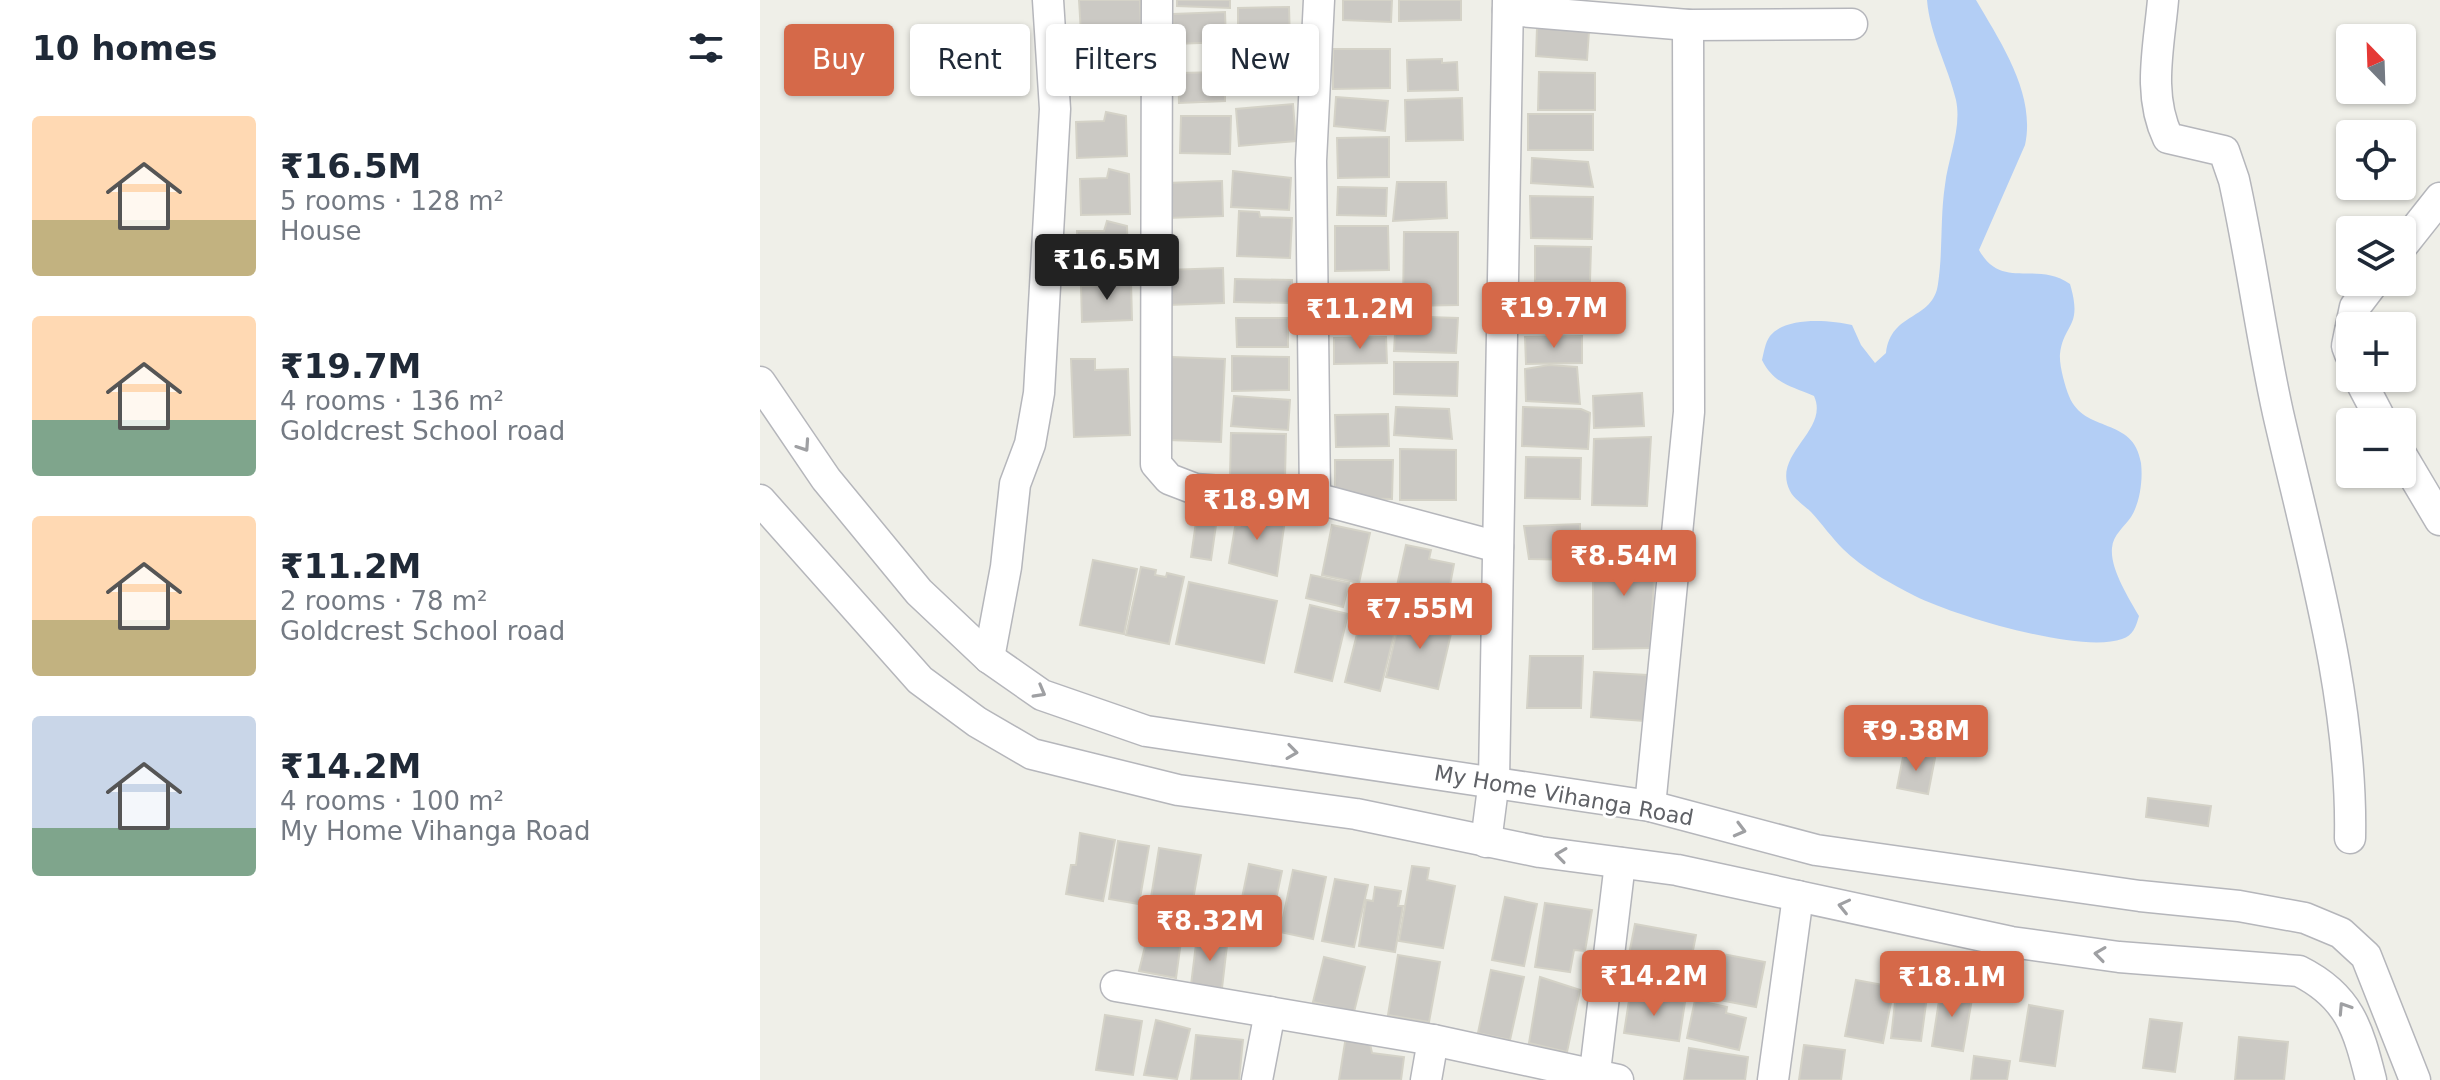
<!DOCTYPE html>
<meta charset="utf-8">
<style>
:root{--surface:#fff;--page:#f2f2f3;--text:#1f2937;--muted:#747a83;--accent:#d56949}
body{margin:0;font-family:"DejaVu Sans",sans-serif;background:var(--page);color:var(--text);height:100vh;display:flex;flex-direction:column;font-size:30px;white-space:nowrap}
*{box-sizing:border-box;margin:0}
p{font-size:26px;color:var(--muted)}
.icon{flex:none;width:44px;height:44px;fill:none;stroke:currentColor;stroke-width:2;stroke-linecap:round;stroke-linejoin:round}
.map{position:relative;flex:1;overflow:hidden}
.panel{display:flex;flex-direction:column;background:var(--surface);width:760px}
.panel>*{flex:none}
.banner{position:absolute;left:24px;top:24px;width:760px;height:72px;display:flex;gap:16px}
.needle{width:52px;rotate:337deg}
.fabs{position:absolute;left:1576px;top:24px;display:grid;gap:16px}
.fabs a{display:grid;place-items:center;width:80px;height:80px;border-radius:8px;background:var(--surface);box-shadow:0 2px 6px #0004;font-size:40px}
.price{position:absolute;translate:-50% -68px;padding:0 18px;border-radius:8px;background:var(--accent);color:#fff;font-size:26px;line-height:52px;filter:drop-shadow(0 2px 4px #0008)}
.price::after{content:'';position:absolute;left:50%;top:48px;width:24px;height:18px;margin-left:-12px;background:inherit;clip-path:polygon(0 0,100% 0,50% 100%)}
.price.current{background:#222;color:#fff}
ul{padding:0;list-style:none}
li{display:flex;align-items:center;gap:24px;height:200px;padding:0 32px}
li span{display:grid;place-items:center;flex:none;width:224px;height:160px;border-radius:8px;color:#555}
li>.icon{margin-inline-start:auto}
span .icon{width:96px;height:96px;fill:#fffc;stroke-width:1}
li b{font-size:34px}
h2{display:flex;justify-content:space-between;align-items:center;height:96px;padding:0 32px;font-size:34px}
.tag{padding:0 28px;border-radius:8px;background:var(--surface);box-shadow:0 2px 6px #0004;font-size:28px;line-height:72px}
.tag.current{background:var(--accent);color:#fff}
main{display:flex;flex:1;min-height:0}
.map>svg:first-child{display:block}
</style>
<main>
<section class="panel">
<h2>10 homes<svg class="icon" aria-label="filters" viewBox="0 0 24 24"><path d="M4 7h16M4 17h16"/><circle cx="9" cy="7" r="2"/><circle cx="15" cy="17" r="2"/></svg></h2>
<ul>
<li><span style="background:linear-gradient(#ffd9b3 65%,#c2b280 0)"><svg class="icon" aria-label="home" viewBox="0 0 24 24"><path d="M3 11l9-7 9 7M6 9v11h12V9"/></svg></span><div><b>₹16.5M</b><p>5 rooms · 128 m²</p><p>House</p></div></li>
<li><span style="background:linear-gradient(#ffd9b3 65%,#7fa58c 0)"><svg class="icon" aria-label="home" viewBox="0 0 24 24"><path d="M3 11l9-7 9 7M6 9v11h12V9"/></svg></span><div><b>₹19.7M</b><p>4 rooms · 136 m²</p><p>Goldcrest School road</p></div></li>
<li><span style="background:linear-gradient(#ffd9b3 65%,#c2b280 0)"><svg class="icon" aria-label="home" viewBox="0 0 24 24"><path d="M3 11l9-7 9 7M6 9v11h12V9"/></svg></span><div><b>₹11.2M</b><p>2 rooms · 78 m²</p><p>Goldcrest School road</p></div></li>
<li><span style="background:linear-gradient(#c9d6e8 70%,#7fa58c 0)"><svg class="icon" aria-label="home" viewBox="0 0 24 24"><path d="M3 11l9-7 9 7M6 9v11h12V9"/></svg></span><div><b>₹14.2M</b><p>4 rooms · 100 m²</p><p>My Home Vihanga Road</p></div></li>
</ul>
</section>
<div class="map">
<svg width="1680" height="1080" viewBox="0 0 1680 1080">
<rect width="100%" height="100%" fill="#efefe8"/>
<path fill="#b3cef5" d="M1167,0H1216C1241,43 1276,94 1265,145L1219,250C1242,291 1276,260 1310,284C1323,328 1304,322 1300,354C1299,365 1305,386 1309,396C1324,434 1374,416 1381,463C1383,480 1380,503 1371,517C1364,527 1353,535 1352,548C1350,569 1369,598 1379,616C1376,626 1373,636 1362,639C1321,654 1195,616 1155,596C1133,585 1101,567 1083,549C1072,538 1062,524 1051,512C1045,506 1034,499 1030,491C1011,454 1070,431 1054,396C1031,386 1014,384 1002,360C1004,352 1005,343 1010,336C1026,316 1070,320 1092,325L1101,345L1115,363L1126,353C1131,311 1173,321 1178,284C1183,251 1180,218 1185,185C1188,158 1202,128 1196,100C1188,66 1170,36 1167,0Z"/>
<g fill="#cbc9c4" stroke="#d4d2c7" stroke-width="2">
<path d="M319,0H380L381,29L321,33Z"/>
<path d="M417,0H470V8L417,6Z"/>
<path d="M583,0H632L631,22L583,20Z"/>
<path d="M639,0H701V20L639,21Z"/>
<path d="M529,7L530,41H478V8Z"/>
<path d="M465,12L466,42L414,44L413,14Z"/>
<path d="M795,24L829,31L827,60L776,56L777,28L795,29Z"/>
<path d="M573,49H630V88L573,89Z"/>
<path d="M682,59V63L697,62L698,90L648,91L647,60Z"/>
<path d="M465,72V101L419,103L418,73Z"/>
<path d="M779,72L835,73V110H778Z"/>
<path d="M576,97L628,101L625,131L574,126Z"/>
<path d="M702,98L703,140L646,141L645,100Z"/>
<path d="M533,104L536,141L479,146L476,109Z"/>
<path d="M346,112L366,116L367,156L317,158L316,122L344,121Z"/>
<rect x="768" y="114" width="65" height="36"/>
<path d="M421,116H471L470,154L420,153Z"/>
<path d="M629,137V177L578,178L577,138Z"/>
<path d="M772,158L828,162L833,187L771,183Z"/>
<path d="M349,169L369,174L370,214L321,215L320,179L347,178Z"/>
<path d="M473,171L531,178L529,210L471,207Z"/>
<path d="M462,181L463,216L407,218L406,183Z"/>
<path d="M637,182H686L687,218L633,221Z"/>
<path d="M578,187L627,188L626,216L577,215Z"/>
<path d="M770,196L833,197L832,239L771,238Z"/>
<path d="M479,211L499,212L500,217L532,218L530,258L477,256Z"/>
<path d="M347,221L367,226L368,266L318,267L317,231H344Z"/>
<path d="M575,226H628L629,270L575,271Z"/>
<path d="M644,232H698V305L643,306Z"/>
<path d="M775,246L831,247L830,281H775Z"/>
<path d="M463,268L464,303L408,305L407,270Z"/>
<path d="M350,276L371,281L372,320L322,322L321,286L348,285Z"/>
<path d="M475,279L532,280V303L474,302Z"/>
<path d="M767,284L822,286L824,325L767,327Z"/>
<path d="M636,316L698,318L696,353L634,351Z"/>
<path d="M476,318H528V347H477Z"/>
<path d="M822,336V363L766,364L765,337Z"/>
<path d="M626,337L627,363L574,364V338Z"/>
<path d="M472,356L529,357V390L472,391Z"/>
<path d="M412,357L465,359L461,442L409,440Z"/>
<path d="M311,359H335V370L368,369L370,435L314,437Z"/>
<path d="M634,362H698L697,396L634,394Z"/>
<path d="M789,365L817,367L820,404L766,401L765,369Z"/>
<path d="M882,393L884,426L834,428L833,396Z"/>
<path d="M474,396L530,400L528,430L471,426Z"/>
<path d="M636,407L689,409L692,439L634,435Z"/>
<path d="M763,407L821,409L830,413L828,449L762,446Z"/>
<path d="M628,414L629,446L576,447L575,415Z"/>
<path d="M471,433L526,434L525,478L470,477Z"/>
<path d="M891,437L887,506L832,505L834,439Z"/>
<path d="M640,449L696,450V500H640Z"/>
<path d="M766,457L821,458L820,499L765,498Z"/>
<path d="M575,460H633L632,499L575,498Z"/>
<path d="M480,506L500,508L499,517L525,520L517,576L469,563L475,527L480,526L484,518L478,516Z"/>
<path d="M438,508L458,511L451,560L431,557Z"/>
<path d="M820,524V560L769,559L764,526Z"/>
<path d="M572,525L610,533L599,583L562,575Z"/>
<path d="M646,545L671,550L669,559L694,564L686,606L635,595Z"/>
<path d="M896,547L890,648L833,649V576L836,565H841L843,548Z"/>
<path d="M333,560L377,569L364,634L320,625Z"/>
<path d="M381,567L396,570L395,575L406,577L407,573L424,577L409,644L366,635Z"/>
<path d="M551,575L589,583L583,607L546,598Z"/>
<path d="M429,582L517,601L504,663L416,644Z"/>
<path d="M550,605L588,614L572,681L535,672Z"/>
<path d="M641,613L693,625L678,689L626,677Z"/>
<path d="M599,626L634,635L620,691L585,682Z"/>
<path d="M770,656H823L821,708H767Z"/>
<path d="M834,672L887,675L884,721L831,717Z"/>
<path d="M1144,752L1175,758L1168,794L1137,788Z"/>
<path d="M1388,798L1451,806L1448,826L1386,817Z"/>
<path d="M320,833L355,840L343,901L306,894L311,865H316Z"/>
<path d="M358,841L389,846L379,904L349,899Z"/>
<path d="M399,848L441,855L431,911L390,904Z"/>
<path d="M489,864L522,871L509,933L476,927Z"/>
<path d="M652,866L669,868L667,880L695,886L683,948L639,941Z"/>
<path d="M533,870L566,877L553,939L520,932Z"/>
<path d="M575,879L608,885L594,947L562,941Z"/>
<path d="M615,887L641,891L638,906H643L635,952L599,946L606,900L613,901Z"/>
<path d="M745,897L777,904L764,966L732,960Z"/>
<path d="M785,903L832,910L825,951L814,950L810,972L775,967Z"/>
<path d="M393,914L424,919L416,978L379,971Z"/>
<path d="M875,924L936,935L924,996L863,985Z"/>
<path d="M453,935L468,937L462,988L431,985L436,944L449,945Z"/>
<path d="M952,952L1005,962L996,1007L944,997Z"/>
<path d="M638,955L680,962L669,1022L628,1015Z"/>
<path d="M564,957L605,967L594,1012L553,1002Z"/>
<path d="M731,970L764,977L750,1040L718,1033Z"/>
<path d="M780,977L820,990L807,1052L769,1043Z"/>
<path d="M1096,980L1134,987L1123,1043L1085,1036Z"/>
<path d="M1137,985L1168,989L1161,1041L1131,1038Z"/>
<path d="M1181,988L1213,993L1203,1051L1172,1046Z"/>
<path d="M870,994L925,1002L919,1041L864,1033Z"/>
<path d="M935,1000L967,1007L966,1013L986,1018L979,1050L927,1038Z"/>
<path d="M1269,1005L1303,1011L1295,1066L1260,1061Z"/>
<path d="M345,1015L382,1021L373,1075L336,1070Z"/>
<path d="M1390,1019L1422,1023L1415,1072L1383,1068Z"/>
<path d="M396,1020L430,1029L417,1079L384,1075Z"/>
<path d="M436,1035L483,1040L479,1080H431Z"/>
<path d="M586,1036L609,1039L612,1053L644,1057L641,1080H579Z"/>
<path d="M1479,1037L1528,1042L1524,1080H1475Z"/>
<path d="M1044,1045L1085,1050L1081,1080H1039Z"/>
<path d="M929,1048L988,1057L985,1080H924Z"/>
<path d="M1214,1056L1250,1061L1247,1080H1211Z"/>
</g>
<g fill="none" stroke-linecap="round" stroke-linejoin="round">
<g stroke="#b5b6bb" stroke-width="33">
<g id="minor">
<path d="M397,0L396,464L409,479L435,489L555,498L738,547"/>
<path d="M1403,0C1399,47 1387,94 1408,138L1464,151L1474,180C1491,257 1501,336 1518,413C1549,549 1593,698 1590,838"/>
<path d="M748,10L928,25L1092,24"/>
<path d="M1642,246L1680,198"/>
<path d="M1591,326L1595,307L1614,282"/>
<path d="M1590,331L1587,346L1590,354"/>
<path d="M1599,378L1622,422"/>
<path d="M0,382L66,479L159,592L229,658L282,695L386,731L890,806L1056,850L1380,896L1479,906L1545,918L1581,933L1606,956L1655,1080"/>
<path d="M1642,456L1680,520"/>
<path d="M555,498L551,161L559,0"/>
<path d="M0,500L160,680L217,722L272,754L418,790L596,814L780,852L917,870L1251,942L1359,957L1539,971C1589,996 1598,1028 1611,1080"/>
<path d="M229,658L246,567L255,484L270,444L279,393L295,109L288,0"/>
<path d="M890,806L929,412L928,25"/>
<path d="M726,842L734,780L748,0"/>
<path d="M356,986L673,1040L858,1080"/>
<path d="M497,1080L510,1012"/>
<path d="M666,1080L673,1040"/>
<path d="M834,1080L860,863"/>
<path d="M1013,1080L1038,896"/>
</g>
</g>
<use href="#minor" stroke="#fff" stroke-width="30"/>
</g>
<defs><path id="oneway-chevron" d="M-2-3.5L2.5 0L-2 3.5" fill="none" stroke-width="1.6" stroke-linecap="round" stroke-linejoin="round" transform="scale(2)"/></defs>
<g stroke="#9fa0a3">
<use href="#oneway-chevron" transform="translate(44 446) rotate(56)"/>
<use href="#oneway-chevron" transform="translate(280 692) rotate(29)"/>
<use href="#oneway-chevron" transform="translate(532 752) rotate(8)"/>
<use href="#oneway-chevron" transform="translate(980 830) rotate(15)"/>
<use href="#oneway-chevron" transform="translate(801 855) rotate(-172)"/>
<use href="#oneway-chevron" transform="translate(1084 906) rotate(-167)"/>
<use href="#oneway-chevron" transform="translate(1340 954) rotate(-172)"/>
<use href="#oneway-chevron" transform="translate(1584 1008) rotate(-123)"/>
</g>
<g text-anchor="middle" stroke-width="6" stroke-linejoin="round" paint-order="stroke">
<g font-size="22" fill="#5f6166" stroke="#fff">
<text transform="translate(804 795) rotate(10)" y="8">My Home Vihanga Road</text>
</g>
</g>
</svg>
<div class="fabs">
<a><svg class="needle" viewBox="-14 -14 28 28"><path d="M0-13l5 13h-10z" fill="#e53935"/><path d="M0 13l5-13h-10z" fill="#747a83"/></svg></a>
<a><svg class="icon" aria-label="locate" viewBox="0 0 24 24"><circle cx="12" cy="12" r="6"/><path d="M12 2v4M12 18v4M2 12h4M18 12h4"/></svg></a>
<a><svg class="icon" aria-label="layers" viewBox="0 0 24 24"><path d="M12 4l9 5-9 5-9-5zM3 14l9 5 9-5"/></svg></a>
<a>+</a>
<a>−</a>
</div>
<b class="price current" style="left:347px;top:302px">₹16.5M</b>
<b class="price" style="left:794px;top:350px">₹19.7M</b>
<b class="price" style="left:600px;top:351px">₹11.2M</b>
<b class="price" style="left:497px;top:542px">₹18.9M</b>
<b class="price" style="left:864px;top:598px">₹8.54M</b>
<b class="price" style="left:660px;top:651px">₹7.55M</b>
<b class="price" style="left:1156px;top:773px">₹9.38M</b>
<b class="price" style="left:450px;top:963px">₹8.32M</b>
<b class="price" style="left:894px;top:1018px">₹14.2M</b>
<b class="price" style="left:1192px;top:1019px">₹18.1M</b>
<div class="banner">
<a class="tag current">Buy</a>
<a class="tag">Rent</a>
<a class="tag">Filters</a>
<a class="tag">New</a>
</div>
</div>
</main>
